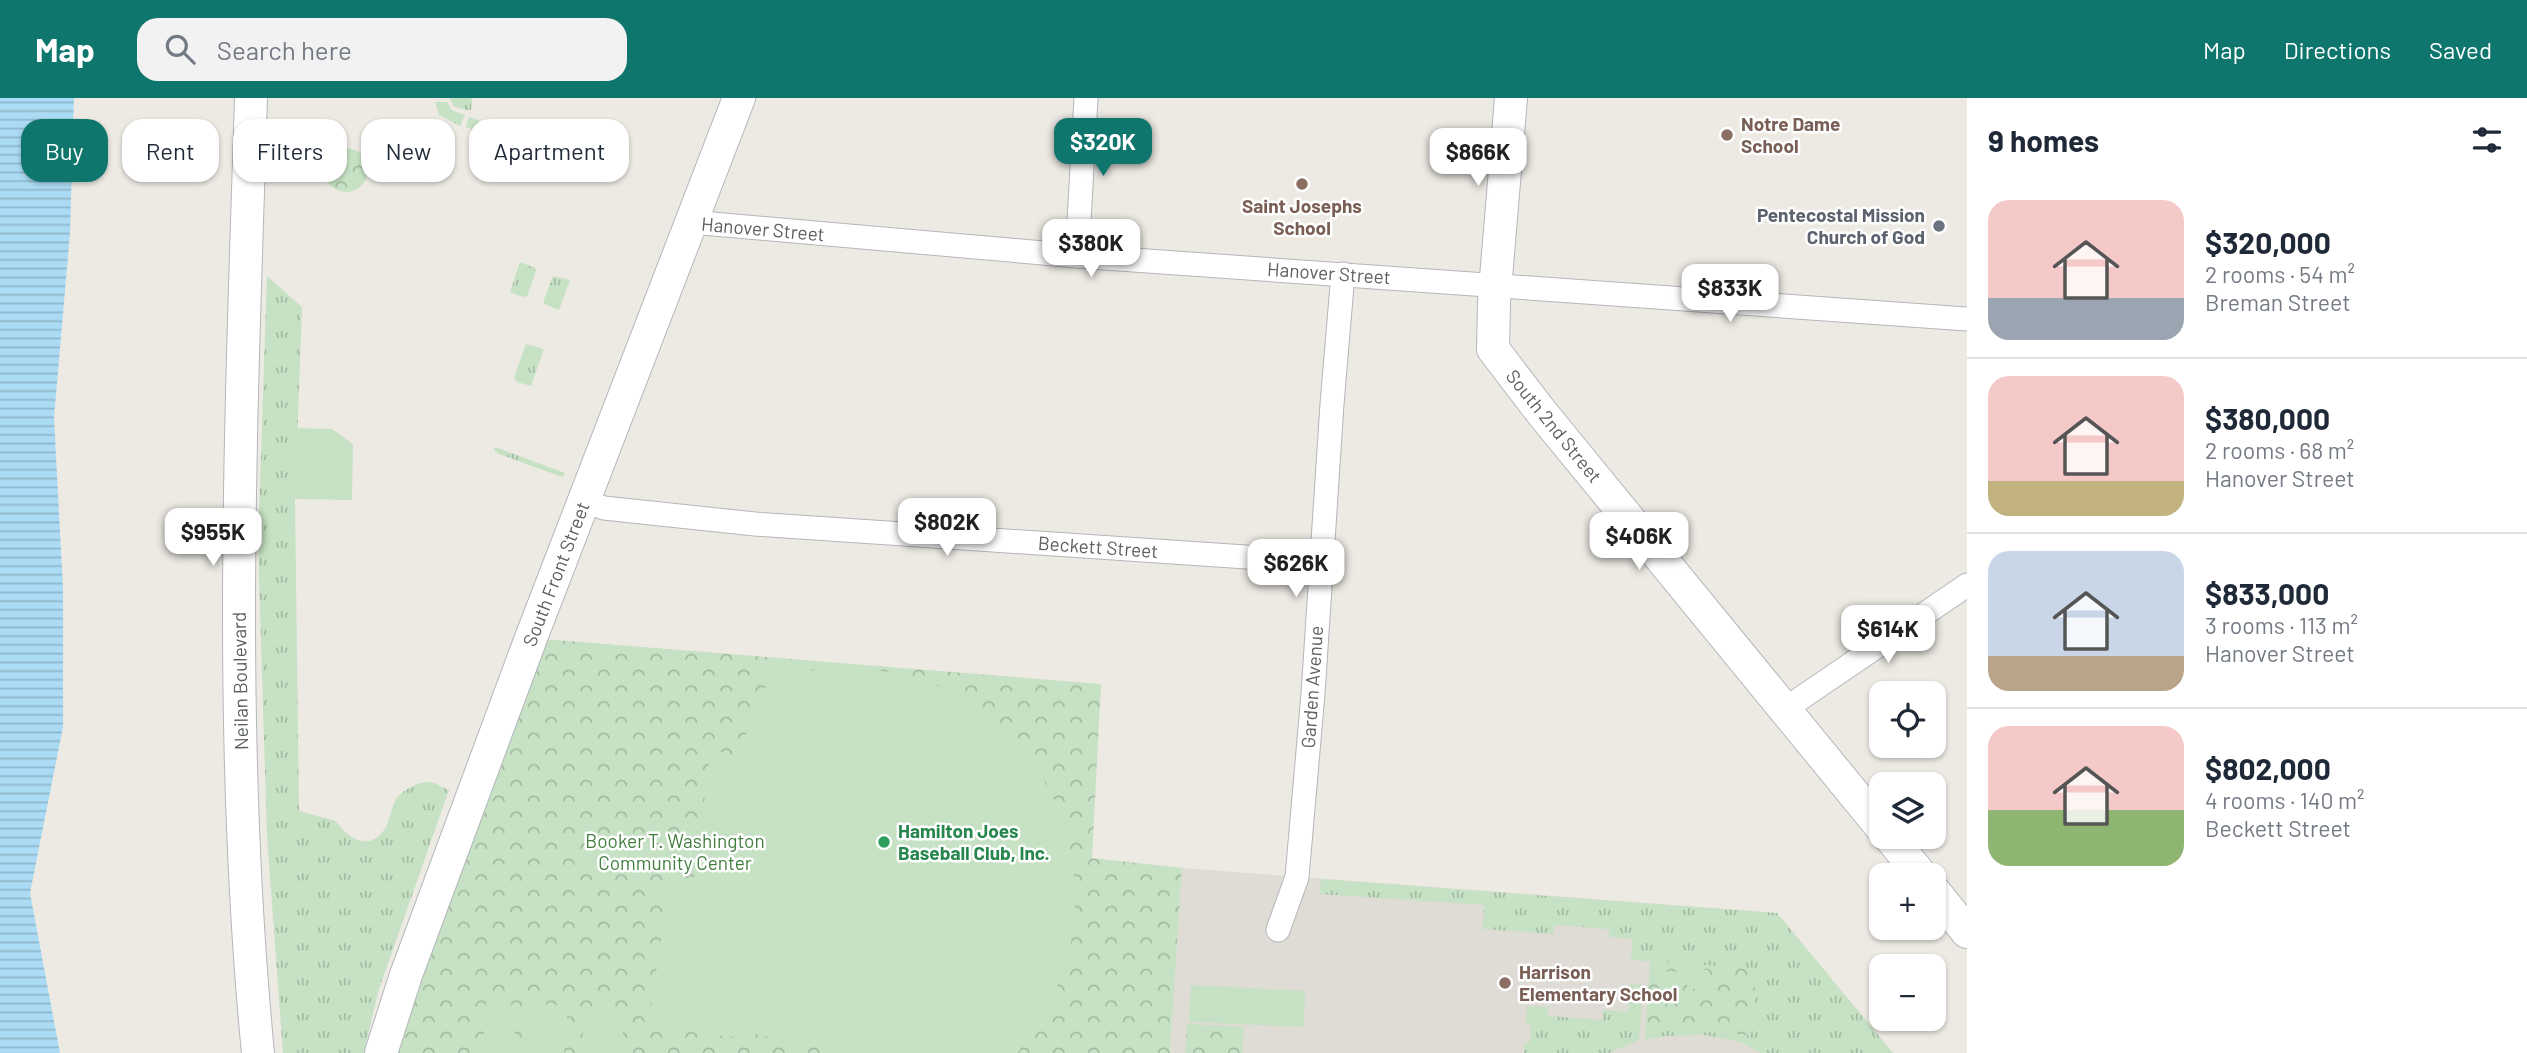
<!DOCTYPE html>
<meta charset="utf-8">
<style>
:root{--surface:#fff;--page:#f2f2f3;--text:#1f2937;--muted:#747a83;--line:#e0e1e3;--accent:#0f766e}
body{margin:0;font-family:Barlow,sans-serif;background:var(--page);color:var(--text);height:100vh;display:flex;flex-direction:column;font-size:26px;white-space:nowrap}
*{box-sizing:border-box;margin:0}
p{font-size:23px;color:var(--muted)}
.icon{flex:none;width:38px;height:38px;fill:none;stroke:currentColor;stroke-width:2;stroke-linecap:round;stroke-linejoin:round}
.map{position:relative;flex:1;overflow:hidden}
.side{display:flex;flex-direction:column;background:var(--surface);width:560px}
.side>*{flex:none}
.banner{position:absolute;left:21px;top:21px;width:665px;height:63px;display:flex;gap:14px}
.buttons{position:absolute;left:1869px;top:583px;display:grid;gap:14px}
.buttons a{display:grid;place-items:center;width:77px;height:77px;border-radius:14px;background:var(--surface);box-shadow:0 2px 5px #0004;font-size:35px}
.price{position:absolute;translate:-50% -60px;padding:0 16px;border-radius:14px;background:#fff;color:#222;font-size:23px;line-height:46px;filter:drop-shadow(0 2px 4px #0008)}
.price::after{content:'';position:absolute;left:50%;top:42px;width:21px;height:16px;margin-left:-10px;background:inherit;clip-path:polygon(0 0,100% 0,50% 100%)}
.price.current{background:var(--accent);color:#fff}
ul{padding:0;list-style:none}
li{display:flex;align-items:center;gap:21px;height:175px;padding:0 21px}
li+li{border-top:2px solid var(--line)}
li span{display:grid;place-items:center;flex:none;width:196px;height:140px;border-radius:21px;color:#555}
li>.icon{margin-inline-start:auto}
span .icon{width:84px;height:84px;fill:#fffc;stroke-width:1}
li b{font-size:30px}
h2{display:flex;justify-content:space-between;align-items:center;height:84px;padding:0 21px;font-size:30px}
.tag{padding:0 24px;border-radius:21px;background:var(--surface);box-shadow:0 2px 5px #0004;font-size:24px;line-height:63px}
.tag.current{background:var(--accent);color:#fff}
header{display:flex;align-items:center;gap:42px;box-sizing:border-box;height:98px;padding:0 35px;background:var(--accent);color:#fff}
header strong{font-size:33px}
nav{display:flex;gap:38px;margin-inline-start:auto;font-size:24px}
.search{width:490px;height:63px;background:var(--page);display:flex;align-items:center;gap:18px;box-sizing:border-box;padding:0 24px;border-radius:21px;color:var(--muted);font-size:26px}
main{display:flex;flex:1;min-height:0}
.map>svg:first-child{display:block}
</style>
<header>
<strong>Map</strong>
<div class="search"><svg class="icon" aria-label="search" viewBox="0 0 24 24"><circle cx="10" cy="10" r="6"/><path d="M15 15l6 6"/></svg>Search here</div>
<nav><a>Map</a><a>Directions</a><a>Saved</a></nav>
</header>
<main>
<div class="map">
<svg width="1967" height="955" viewBox="0 0 1967 955">
<defs>
<pattern id="grass-tufts" width="24" height="20" patternUnits="userSpaceOnUse" patternTransform="scale(1.75)"><rect width="24" height="20" fill="#c6e1c3"/><path d="M3 7l-1-3M5 7V3M7 7l1-3M15 17l-1-3M17 17v-4M19 17l1-3" fill="none" stroke="#a4baa2"/></pattern>
<pattern id="park-crowns" width="20" height="18" patternUnits="userSpaceOnUse" patternTransform="scale(1.75)"><rect width="20" height="18" fill="#c6e1c3"/><path d="M2 6a3 3 0 1 1 6 0M12 15a3 3 0 1 1 6 0" fill="none" stroke="#a4baa2"/></pattern>
<pattern id="water-rules" width="6" height="5" patternUnits="userSpaceOnUse" patternTransform="scale(1.75)"><rect width="6" height="5" fill="#acdcf5"/><path d="M0 2.5h6" fill="none" stroke="#8fb6ca"/></pattern>
</defs>
<rect width="100%" height="100%" fill="#edeae4"/>
<path fill="#dfdbd5" d="M1182,770L1777,815L1893,955H1170Z"/>
<g fill="url(#grass-tufts)">
<path d="M450,0H472L471,12H465L453,8Z"/>
<path d="M435,4H447L452,12L465,17L460,28L439,17Z"/>
<path d="M469,19L478,22L492,35L521,38L535,50L563,62L560,66L466,29Z"/>
<path d="M520,164L535,170L536,173L527,198L523,199L510,194Z"/>
<path d="M267,178L302,209L295,401L299,713L336,723C347,740 369,754 384,732C390,723 391,711 396,701C401,693 419,683 429,684C435,684 443,690 449,692L378,894L364,955H283L267,738L258,445Z"/>
<path d="M553,178L570,182L559,212L544,206V202Z"/>
<path d="M526,246L544,251L531,288L517,284L514,279Z"/>
<path d="M495,349L565,375L562,379L499,356L494,352Z"/>
<path d="M1321,781L1777,815L1893,955H1761L1740,944L1704,937L1664,938L1645,942L1646,929L1751,937L1755,871L1631,862L1633,841L1610,839L1608,831L1554,827V836L1483,831L1484,807L1320,796Z"/>
<path d="M1630,886L1643,887L1639,942L1609,955H1524V945L1530,944L1531,927H1526L1527,908L1548,909V918L1602,922L1603,912L1628,914Z"/>
</g>
<g fill="url(#park-crowns)">
<circle cx="346" cy="72" r="22"/>
<path d="M531,540L1101,586L1092,760L1182,770L1170,955H381Z"/>
<path d="M1650,863L1756,871L1751,937L1646,929Z"/>
<path d="M1187,926L1244,929L1242,955H1185Z"/>
</g>
<g fill="#c6e1c3">
<path d="M296,330L332,331L353,346L352,402L295,401Z"/>
<path d="M839,570C868,572 896,572 923,582C1042,624 1102,753 1064,871C1054,903 1033,927 1018,955H841L745,934L743,940L648,929L670,779L694,781L711,650L736,660L773,571L805,573Z"/>
<path d="M1688,870L1708,872L1707,892L1687,890Z"/>
<path d="M1663,873L1683,874L1682,894L1662,893Z"/>
<path d="M1191,887L1305,893L1304,929L1189,924Z"/>
<path d="M486,905L517,907L513,955H482Z"/>
<path d="M525,905L568,908L564,955H520Z"/>
<path d="M585,912L625,916L621,955H581Z"/>
</g>
<path fill="url(#water-rules)" d="M0,0H74L70,135L54,320L63,490V629L30,795L60,955H0Z"/>
<g fill="none" stroke-linecap="round" stroke-linejoin="round">
<g stroke="#b4b6b9" stroke-width="25">
<g id="street">
<path d="M691,124L1077,158L1967,221"/>
<path d="M1077,158L1086,0"/>
<path d="M585,403L604,410L755,426L1320,464"/>
<path d="M1785,611L1967,487"/>
<path d="M1278,832L1297,779L1313,596L1332,306L1343,176"/>
</g>
</g>
<g stroke="#b3b7ba" stroke-width="34">
<g id="secondary">
<path d="M251,0C241,318 227,637 258,955"/>
<path d="M1511,0L1494,204L1493,251L1542,315L1881,729"/>
<path d="M1889,738L1921,777"/>
<path d="M1934,793L1967,834"/>
<path d="M381,955L406,877L531,540L739,0"/>
</g>
</g>
<use href="#street" stroke="#fff" stroke-width="23"/>
<use href="#secondary" stroke="#fff" stroke-width="32"/>
</g>
<g fill="#8d6e63" stroke="#fff" stroke-width="2.5">
<circle cx="1727" cy="37" r="7"/>
<circle cx="1302" cy="86" r="7"/>
<circle cx="1505" cy="885" r="7"/>
</g>
<circle fill="#6b7280" stroke="#fff" stroke-width="2.5" cx="1939" cy="128" r="7"/>
<circle fill="#2e9e5b" stroke="#fff" stroke-width="2.5" cx="884" cy="744" r="7"/>
<g text-anchor="middle" stroke-width="5" stroke-linejoin="round" paint-order="stroke">
<g font-size="19" font-weight="bold" fill="#785e54" stroke="#fff" text-anchor="start">
<text x="1741" y="33">Notre Dame<tspan x="1741" dy="22">School</tspan></text>
<text x="1302" y="115" text-anchor="middle">Saint Josephs<tspan x="1302" dy="22">School</tspan></text>
<text x="1519" y="881">Harrison<tspan x="1519" dy="22">Elementary School</tspan></text>
</g>
<g font-size="19" font-weight="bold" fill="#5b616d" stroke="#fff" text-anchor="end">
<text x="1925" y="124">Pentecostal Mission<tspan x="1925" dy="22">Church of God</tspan></text>
</g>
<g font-size="19" fill="#5c6063" stroke="#fff">
<text transform="translate(763 131) rotate(5)" y="7">Hanover Street</text>
<text transform="translate(1329 175) rotate(4)" y="7">Hanover Street</text>
<text transform="translate(1554 328) rotate(51)" y="7">South 2nd Street</text>
<text transform="translate(1098 449) rotate(4)" y="7">Beckett Street</text>
<text transform="translate(556 476) rotate(-69)" y="7">South Front Street</text>
<text transform="translate(240 583) rotate(-91)" y="7">Neilan Boulevard</text>
<text transform="translate(1312 589) rotate(-86)" y="7">Garden Avenue</text>
</g>
<g font-size="19" font-weight="bold" fill="#27864d" stroke="#fff" text-anchor="start">
<text x="898" y="740">Hamilton Joes<tspan x="898" dy="22">Baseball Club, Inc.</tspan></text>
</g>
<g font-size="19" fill="#427f3f" stroke="#fff">
<text x="675" y="750">Booker T. Washington<tspan x="675" dy="22">Community Center</tspan></text>
</g>
</g>
</svg>
<div class="buttons">
<a><svg class="icon" aria-label="locate" viewBox="0 0 24 24"><circle cx="12" cy="12" r="6"/><path d="M12 2v4M12 18v4M2 12h4M18 12h4"/></svg></a>
<a><svg class="icon" aria-label="layers" viewBox="0 0 24 24"><path d="M12 4l9 5-9 5-9-5zM3 14l9 5 9-5"/></svg></a>
<a>+</a>
<a>−</a>
</div>
<b class="price current" style="left:1103px;top:80px">$320K</b>
<b class="price" style="left:1478px;top:90px">$866K</b>
<b class="price" style="left:1091px;top:181px">$380K</b>
<b class="price" style="left:1730px;top:226px">$833K</b>
<b class="price" style="left:947px;top:460px">$802K</b>
<b class="price" style="left:213px;top:470px">$955K</b>
<b class="price" style="left:1639px;top:474px">$406K</b>
<b class="price" style="left:1296px;top:501px">$626K</b>
<b class="price" style="left:1888px;top:567px">$614K</b>
<div class="banner">
<a class="tag current">Buy</a>
<a class="tag">Rent</a>
<a class="tag">Filters</a>
<a class="tag">New</a>
<a class="tag">Apartment</a>
</div>
</div>
<section class="side">
<h2>9 homes<svg class="icon" aria-label="filters" viewBox="0 0 24 24"><path d="M4 7h16M4 17h16"/><circle cx="9" cy="7" r="2"/><circle cx="15" cy="17" r="2"/></svg></h2>
<ul>
<li><span style="background:linear-gradient(#f6c9c9 70%,#9aa5b1 0)"><svg class="icon" aria-label="home" viewBox="0 0 24 24"><path d="M3 11l9-7 9 7M6 9v11h12V9"/></svg></span><div><b>$320,000</b><p>2 rooms · 54 m²</p><p>Breman Street</p></div></li>
<li><span style="background:linear-gradient(#f6c9c9 75%,#c2b280 0)"><svg class="icon" aria-label="home" viewBox="0 0 24 24"><path d="M3 11l9-7 9 7M6 9v11h12V9"/></svg></span><div><b>$380,000</b><p>2 rooms · 68 m²</p><p>Hanover Street</p></div></li>
<li><span style="background:linear-gradient(#c9d6e8 75%,#b9a48a 0)"><svg class="icon" aria-label="home" viewBox="0 0 24 24"><path d="M3 11l9-7 9 7M6 9v11h12V9"/></svg></span><div><b>$833,000</b><p>3 rooms · 113 m²</p><p>Hanover Street</p></div></li>
<li><span style="background:linear-gradient(#f6c9c9 60%,#8fb573 0)"><svg class="icon" aria-label="home" viewBox="0 0 24 24"><path d="M3 11l9-7 9 7M6 9v11h12V9"/></svg></span><div><b>$802,000</b><p>4 rooms · 140 m²</p><p>Beckett Street</p></div></li>
</ul>
</section>
</main>
